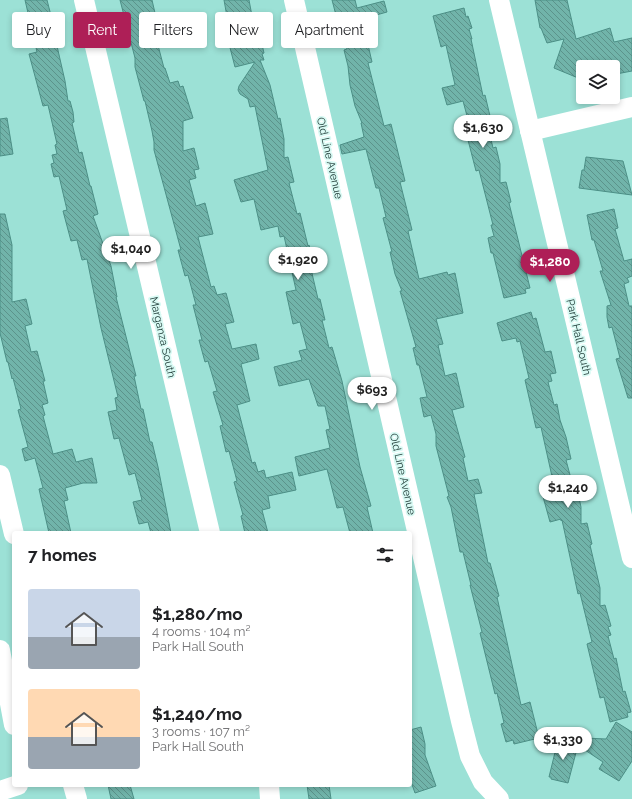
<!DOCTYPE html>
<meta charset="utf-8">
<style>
:root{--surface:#fff;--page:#f6f6f6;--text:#202124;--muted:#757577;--accent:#ae1f57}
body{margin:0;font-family:Raleway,sans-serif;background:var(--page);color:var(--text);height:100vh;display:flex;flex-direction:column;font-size:15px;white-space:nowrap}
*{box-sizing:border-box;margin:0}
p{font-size:13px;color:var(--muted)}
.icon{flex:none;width:22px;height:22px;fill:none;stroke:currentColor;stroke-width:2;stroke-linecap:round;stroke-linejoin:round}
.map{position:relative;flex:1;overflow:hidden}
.sheet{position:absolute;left:12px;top:531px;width:400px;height:256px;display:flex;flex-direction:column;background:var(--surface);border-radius:4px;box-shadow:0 2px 6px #0003}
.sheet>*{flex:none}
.banner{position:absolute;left:12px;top:12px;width:400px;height:36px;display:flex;gap:8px}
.fabs{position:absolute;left:576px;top:60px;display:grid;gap:8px}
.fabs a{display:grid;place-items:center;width:44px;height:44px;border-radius:4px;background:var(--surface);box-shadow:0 2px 6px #0003;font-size:20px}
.price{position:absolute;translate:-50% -34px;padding:0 9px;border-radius:14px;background:#fff;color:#222;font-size:13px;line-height:26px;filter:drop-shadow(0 1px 2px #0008)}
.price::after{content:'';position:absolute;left:50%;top:24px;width:12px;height:9px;margin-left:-6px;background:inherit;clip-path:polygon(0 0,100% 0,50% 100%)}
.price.selected{background:var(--accent);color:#fff}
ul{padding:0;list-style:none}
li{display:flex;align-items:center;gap:12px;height:100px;padding:0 16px}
li span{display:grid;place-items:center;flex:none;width:112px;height:80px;border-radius:4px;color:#555}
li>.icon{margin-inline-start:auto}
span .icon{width:48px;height:48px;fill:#fffc;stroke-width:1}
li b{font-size:17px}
h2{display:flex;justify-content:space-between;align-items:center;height:48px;padding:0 16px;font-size:17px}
.tag{padding:0 14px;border-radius:4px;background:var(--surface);box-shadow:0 2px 6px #0003;font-size:14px;line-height:36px}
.tag.selected{background:var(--accent);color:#fff}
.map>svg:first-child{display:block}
</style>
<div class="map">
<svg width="632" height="799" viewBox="0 0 632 799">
<defs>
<pattern id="building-back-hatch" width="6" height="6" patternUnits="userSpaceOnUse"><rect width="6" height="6" fill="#71b4aa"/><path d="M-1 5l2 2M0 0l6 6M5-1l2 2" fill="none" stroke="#5c938b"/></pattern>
</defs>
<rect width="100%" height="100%" fill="#9ce1d6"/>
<g fill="url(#building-back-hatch)" stroke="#4c8f86">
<path d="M25,0H47L57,39V46L65,81L68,101H70L73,112L74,122L72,123L79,153L82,152L90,186H91L98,214L93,216L111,266L117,297H116L136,376H134L141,409H143L150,442H152L158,467L171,533H151L148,522L139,524L133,502L142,500L135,473L129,475L119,438L114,439L108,412L117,410L115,398L118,397L101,328L87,259L82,260L77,240L71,241L63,211L67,210L59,176L54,177L51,164L54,163L52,155L57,154L55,145L57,144L48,105L43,106L29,54L37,52Z"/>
<path d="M120,0H152L155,13L150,15L164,68H165L170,83L178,81L180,87L183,86L193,118L183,121V151L194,148L199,169L194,170L196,178L189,180L196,206L205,203L213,234L198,237L211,287L214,286L217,295L226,293L234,322L225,324L232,349L256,344L259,359L241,364L250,401L237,405L252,463L255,462L258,472L264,470L266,478L292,472L296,490L268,496L270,508L262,510L268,533H245L241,516L243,515L234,482L237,481L229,451L226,452L220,426L223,425L213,392L217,391L208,361L205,362L199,340H202L193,305H196L188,275L185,276L178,250H181L154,150V142L152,131L145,101H144L135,67V58Z"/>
<path d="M224,0H249L252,16V33L259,32L264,53L262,54L264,60H260L270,85L278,119L280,118L284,139V158L288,157L294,182L289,183L297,214L300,213L308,246L309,245L315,268L311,269L318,299H320L325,320H322L329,348L332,347L342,381L360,467L371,506L367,507L373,533H350L343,507L337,508L327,469L299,476L295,457L330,448L326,430L330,429L325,406H318L309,379L279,386L274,367L302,360L299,351L307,349L300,322L293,324L286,292L296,290L284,236L280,237L278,226L261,230L254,199L241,202L234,180L268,170L255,106L250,107L248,99L240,94L238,90L239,86L255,62L235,67L228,40L231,39Z"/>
<path d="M332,0H355L357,8L384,1L387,12L362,19L372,62L368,63L384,126L391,124L405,181L400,182L412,230L408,231L419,279L447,272L448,275L455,273L463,313L436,319L443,344L438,345L445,376L456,373L464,407L452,410L465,457L463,458L468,481L478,479L482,493L474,494L488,563H490L499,596L497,597L521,705L530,702L539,738L514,744L513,740L506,742L501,724L504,723L497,693L495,694L480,633L482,632L470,585H471L463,552H460L451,507L447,497L449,496L436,446V434L431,415L424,417L420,398L427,397L419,365H417L413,348L416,347L400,291H402L395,274L390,252H392L383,218L386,217L379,188H376L366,149L342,154L340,145L364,137L361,123H362L355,106L350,85L348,66L344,50L347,49L340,19H337Z"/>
<path d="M535,0H567L576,39L610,28L614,42L632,38V71L616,74L615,67H583V80L554,68L564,39L547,43L541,28H540Z"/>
<path d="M464,8L466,17L468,16L472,28L469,29L472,39H471L483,96L485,95L490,116L486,118L493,148L496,147L500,164V183L506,182L511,202L509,203L530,288L525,289L526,293L504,298L493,253H491L488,238L494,236L491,225H493L479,170L476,171L468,140L473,138L463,101L447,105L442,88L455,85L446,45L441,47L433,16Z"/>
<path d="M7,118L13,154L0,156V119Z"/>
<path d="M586,157L623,161L632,195L579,188L582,170H584Z"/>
<path d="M614,209L618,228L615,229L624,261L632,259V276L627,278L629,282L624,284L629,306H632V398H628L616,359L620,358L612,327L609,328L607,317V306L611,305L600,271H603L594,240H592L587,215Z"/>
<path d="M0,214H5L12,245V302L26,299L32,324L25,326L31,352L37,351L45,381H43L48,403L42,405L45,415L43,416L53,454L72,449L76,462L92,458L97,483H83L65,488L68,500L64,501L71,533H49L39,489L43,488L35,458L25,461L22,449L28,447L18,410L21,409L13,378L12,379L8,362H7L0,333Z"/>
<path d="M531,312L533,319L536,318L545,352L551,351L556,373L550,374L552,381L548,382L554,405L557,404L560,420L566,437L571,459L566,460L574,490L577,489L581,507V524L587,523L592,544L590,545L600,588V606L605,605L611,626L608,627L611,635L608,636L614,659L616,658L623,692L625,691L631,712L627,713L628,717L610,722L604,697L600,698L587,644L592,642L580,593L578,594L562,520L561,521V519L550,522L542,493L552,490L549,482L553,481L541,427L536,428L525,380L529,378L520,341L517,342L516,338L502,341L497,323Z"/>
<path d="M616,722L632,732V761L619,781L599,769L603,762L585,750V738L606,739Z"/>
<path d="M421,727L425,744V755L436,786L415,793L410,779V730Z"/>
<path d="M558,740L578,745L568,783L551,779V777H549Z"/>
<path d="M108,785H130L134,799H111Z"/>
<path d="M307,785H329L331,799H309Z"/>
</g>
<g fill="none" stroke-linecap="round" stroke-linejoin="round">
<g stroke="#fff" stroke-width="20">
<path d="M84,0L210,533"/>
<path d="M294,0L461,721L470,756L483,782L499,799"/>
<path d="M499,0L632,558"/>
<path d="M530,131L632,107"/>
<path d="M0,475L14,534"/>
<path d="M0,650L14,725"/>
<path d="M73,785L77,799"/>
<path d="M269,785L270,799"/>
<path d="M0,791L18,785"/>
</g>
</g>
<g text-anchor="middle" stroke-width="3.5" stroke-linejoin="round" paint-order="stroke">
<g font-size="11" fill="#1b3733" stroke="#d9faf4">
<text transform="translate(330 158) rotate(77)" y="4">Old Line Avenue</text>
<text transform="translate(163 337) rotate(77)" y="4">Marganza South</text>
<text transform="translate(579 337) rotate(77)" y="4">Park Hall South</text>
<text transform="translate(403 474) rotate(77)" y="4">Old Line Avenue</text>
</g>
</g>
</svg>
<div class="fabs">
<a><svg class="icon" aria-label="layers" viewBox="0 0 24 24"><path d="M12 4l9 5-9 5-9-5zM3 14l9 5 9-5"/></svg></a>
</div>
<b class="price" style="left:483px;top:149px">$1,630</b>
<b class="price" style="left:131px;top:270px">$1,040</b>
<b class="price" style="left:298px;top:281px">$1,920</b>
<b class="price selected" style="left:550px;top:283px">$1,280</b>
<b class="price" style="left:372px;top:411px">$693</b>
<b class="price" style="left:568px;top:509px">$1,240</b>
<b class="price" style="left:563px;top:761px">$1,330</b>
<div class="banner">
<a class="tag">Buy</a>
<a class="tag selected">Rent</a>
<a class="tag">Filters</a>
<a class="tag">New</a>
<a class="tag">Apartment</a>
</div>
<section class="sheet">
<h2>7 homes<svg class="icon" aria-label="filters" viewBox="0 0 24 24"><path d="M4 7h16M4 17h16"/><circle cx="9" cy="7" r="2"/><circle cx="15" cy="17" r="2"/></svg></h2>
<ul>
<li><span style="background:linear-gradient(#c9d6e8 60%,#9aa5b1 0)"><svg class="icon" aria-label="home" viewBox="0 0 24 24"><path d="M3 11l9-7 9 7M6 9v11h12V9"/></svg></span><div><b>$1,280/mo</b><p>4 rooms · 104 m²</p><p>Park Hall South</p></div></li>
<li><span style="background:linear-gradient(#ffd9b3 60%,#9aa5b1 0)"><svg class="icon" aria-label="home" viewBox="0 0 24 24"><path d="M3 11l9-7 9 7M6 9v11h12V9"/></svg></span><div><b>$1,240/mo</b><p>3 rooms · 107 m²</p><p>Park Hall South</p></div></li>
</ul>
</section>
</div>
